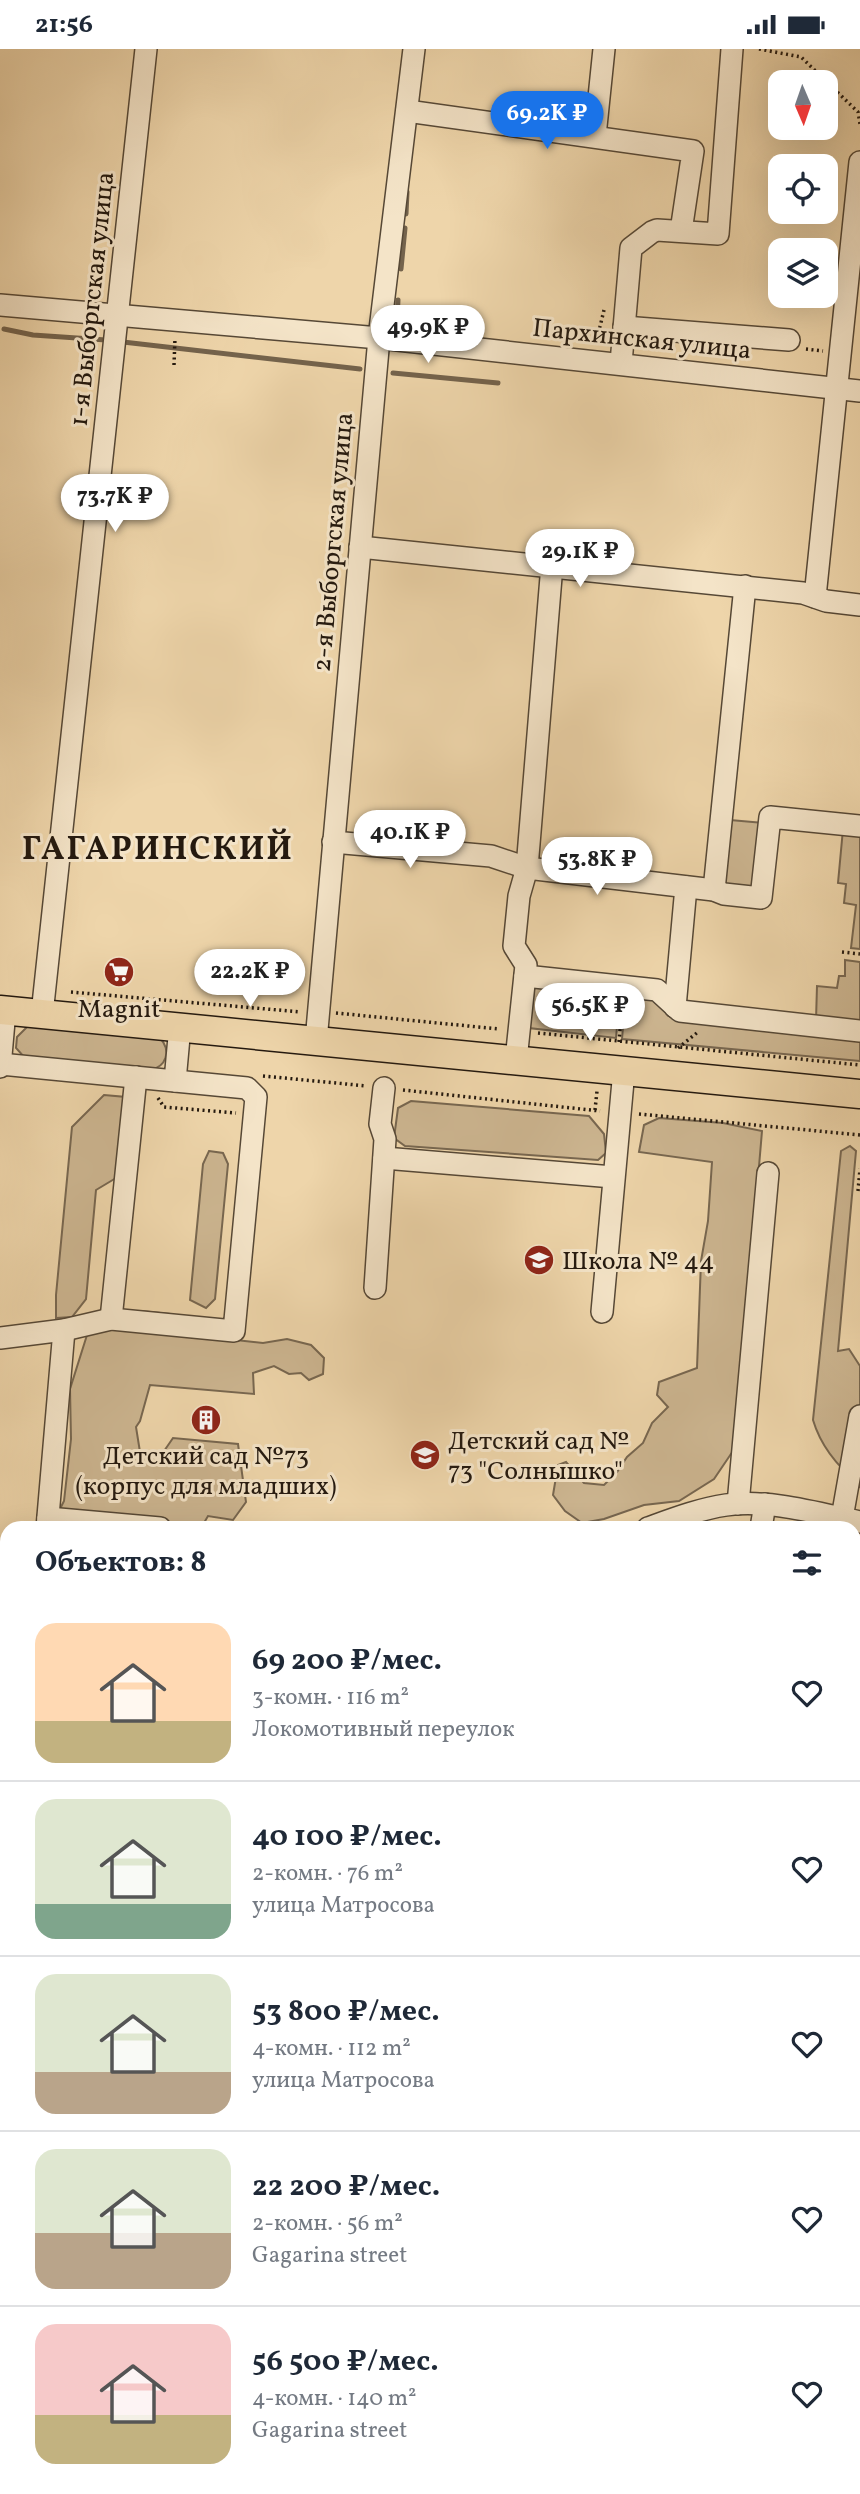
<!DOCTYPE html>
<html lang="ru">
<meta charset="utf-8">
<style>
:root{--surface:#fff;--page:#f6f6f7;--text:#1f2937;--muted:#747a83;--line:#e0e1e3;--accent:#1a73e8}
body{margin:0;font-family:Vollkorn,serif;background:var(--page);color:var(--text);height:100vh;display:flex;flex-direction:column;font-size:26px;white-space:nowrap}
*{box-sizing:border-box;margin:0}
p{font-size:23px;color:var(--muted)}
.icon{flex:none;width:38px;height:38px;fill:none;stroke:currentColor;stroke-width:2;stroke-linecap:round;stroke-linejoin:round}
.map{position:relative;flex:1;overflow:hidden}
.drawer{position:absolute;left:0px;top:1472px;width:861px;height:975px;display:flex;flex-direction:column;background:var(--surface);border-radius:21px 21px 0 0;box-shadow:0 7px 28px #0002}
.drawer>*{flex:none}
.needle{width:46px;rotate:178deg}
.tools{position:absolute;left:768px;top:21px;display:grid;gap:14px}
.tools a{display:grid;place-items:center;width:70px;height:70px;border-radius:14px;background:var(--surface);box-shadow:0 7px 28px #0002;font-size:35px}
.price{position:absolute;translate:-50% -60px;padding:0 16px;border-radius:24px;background:#fff;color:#222;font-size:23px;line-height:46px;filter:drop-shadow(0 2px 4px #0008)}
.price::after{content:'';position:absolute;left:50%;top:42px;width:21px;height:16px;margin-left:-10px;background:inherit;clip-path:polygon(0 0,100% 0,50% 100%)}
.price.active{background:var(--accent);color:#fff}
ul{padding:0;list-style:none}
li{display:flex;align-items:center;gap:21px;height:175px;padding:0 35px}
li+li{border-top:2px solid var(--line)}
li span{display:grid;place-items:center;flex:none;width:196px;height:140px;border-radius:21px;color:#555}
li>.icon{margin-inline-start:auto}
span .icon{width:84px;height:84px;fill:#fffc;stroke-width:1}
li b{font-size:30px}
h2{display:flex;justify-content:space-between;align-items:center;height:84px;padding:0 35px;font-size:30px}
.status{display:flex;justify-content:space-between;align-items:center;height:49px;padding:0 35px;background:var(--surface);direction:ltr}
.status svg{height:19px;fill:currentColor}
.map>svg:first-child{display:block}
</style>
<div class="status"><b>21:56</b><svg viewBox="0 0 49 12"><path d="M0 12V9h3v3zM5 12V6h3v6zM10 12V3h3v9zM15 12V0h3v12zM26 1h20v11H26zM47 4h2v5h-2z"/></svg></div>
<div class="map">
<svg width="860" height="2445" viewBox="0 0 860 2445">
<rect width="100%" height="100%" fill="#eed5aa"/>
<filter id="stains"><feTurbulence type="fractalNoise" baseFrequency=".00286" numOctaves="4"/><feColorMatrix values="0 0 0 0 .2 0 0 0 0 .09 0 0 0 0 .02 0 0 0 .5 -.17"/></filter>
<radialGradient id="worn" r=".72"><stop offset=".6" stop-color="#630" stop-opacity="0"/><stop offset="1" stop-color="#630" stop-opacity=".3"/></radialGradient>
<g fill="#ccb590" stroke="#786750" stroke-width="2">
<path d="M730,771L764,774L752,839L723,837Z"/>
<path d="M843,780L860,782V900L851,899L856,856L844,854L846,835L838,834Z"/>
<path d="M845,911L860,913V975L816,971L817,937L837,939L839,927H845Z"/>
<path d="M535,934L620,943L616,989L529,979Z"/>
<path d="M626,943L656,946L679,968L860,986V1012L622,990Z"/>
<path d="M28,977L160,989C172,1002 166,1018 150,1021L25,1009L16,999L17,988Z"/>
<path d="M104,1046L126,1048V1123L96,1141L86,1250L72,1268L56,1269V1246L72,1078Z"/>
<path d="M411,1052L589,1067L604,1085L606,1104L598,1111L405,1097L394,1089L398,1059Z"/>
<path d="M659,1069L723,1074L762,1082L735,1399L714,1430L679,1452L644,1456L604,1470L582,1474L565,1462L553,1446L558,1416L566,1413L584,1434L604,1436L617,1423L627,1408L643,1394L652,1374L668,1358L657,1346L659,1333L697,1319L701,1212L708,1172L712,1113L639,1103L644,1076Z"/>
<path d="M850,1097L856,1102L838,1302L849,1300L860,1317V1439L859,1435C838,1418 821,1398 813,1371L841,1102Z"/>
<path d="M209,1102L223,1104L228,1115L215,1250L206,1259L190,1251L203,1115Z"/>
<path d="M141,1262L170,1265L182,1285L263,1294L287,1290L311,1296L324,1309L323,1325L309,1331L301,1324L289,1325L274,1317L253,1324L254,1345L150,1336L140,1372L136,1378L140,1403L162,1405L173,1389L238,1395L246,1453L233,1471L208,1467L201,1479H55L56,1468L64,1452L71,1390L70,1340L87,1286L122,1277Z"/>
<path d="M854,1640L860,1641V2160L854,2159Z"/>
<path d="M7,1917V1970L0,1969V1918Z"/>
<rect x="0" y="2101" width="7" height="119"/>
<path d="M0,2256L7,2257V2440H318L306,2445H0Z"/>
<path d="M854,2256L860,2270V2337L854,2336Z"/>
</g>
<path fill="#a99575" stroke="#74634c" stroke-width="2" d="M854,2159L860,2160V2270L854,2256Z"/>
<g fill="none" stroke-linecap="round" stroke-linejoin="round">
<g stroke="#74634c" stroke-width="5">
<path d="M406,165L407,143"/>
<path d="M401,220L405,179"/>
<path d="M397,271L398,251"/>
<path d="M4,280L33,286L106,291"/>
<path d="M123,293L360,320"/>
<path d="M393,324L498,334"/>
<path d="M854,2147H860"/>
</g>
<g stroke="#564836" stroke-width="24">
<g id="minor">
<path d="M407,62L693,102L681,182"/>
<path d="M595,87L604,0"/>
<path d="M0,256L379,289L860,342"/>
<path d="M624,278L789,291"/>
<path d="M621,314L631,199L652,183L657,181L718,185L732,0"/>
<path d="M360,498L803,544L826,552L860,556"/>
<path d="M815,548L860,113"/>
<path d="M333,793L491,807L527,819L714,841L724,845L761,849L770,768L860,777"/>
<path d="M714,841L745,537"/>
<path d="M525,927L657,941L680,962L860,982"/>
<path d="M675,958L686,838"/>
<path d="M42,965L146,0"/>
<path d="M316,992L379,289L414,0"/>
<path d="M516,1011L526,916L514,897L519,847L527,819L552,516"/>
<path d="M0,1015L175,1032L180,977"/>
<path d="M0,1018L5,961"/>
<path d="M384,1109L613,1128"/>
<path d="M375,1239L385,1090L380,1075L384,1039"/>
<path d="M602,1263L624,1021"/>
<path d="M111,1270L136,1028"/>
<path d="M0,1289L64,1281L111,1270L234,1282L256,1048L247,1039L175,1032"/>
<path d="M738,1455L768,1124"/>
<path d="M48,1469L160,1479"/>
<path d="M842,1469L860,1367"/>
<path d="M47,1479L64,1281"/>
<path d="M648,1479C673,1470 699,1460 726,1456C769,1450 817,1464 860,1473"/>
<path d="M761,1479L765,1455"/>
<path d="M854,1605L860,1606"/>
<path d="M0,1813L7,1814"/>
<path d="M0,1908L7,1907"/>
</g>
</g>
<g stroke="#24190f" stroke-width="31">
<path id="major" d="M0,961L860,1045"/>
</g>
<g stroke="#24190f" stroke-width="3.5" stroke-dasharray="2 3.5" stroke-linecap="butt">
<path d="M759,0L801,8L858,63L860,75"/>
<path d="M592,293L598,286L604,261"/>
<path d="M806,300L823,302"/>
<path d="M174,316L175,289"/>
<path d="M842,903L860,905"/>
<path d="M71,943L301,963"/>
<path d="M336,964L499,980"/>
<path d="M538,984L860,1016"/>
<path d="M619,993L622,957"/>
<path d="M678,999L698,983"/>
<path d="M263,1027L367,1037"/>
<path d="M403,1041L600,1062"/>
<path d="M158,1049L164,1058L236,1064"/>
<path d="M595,1061L597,1042"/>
<path d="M639,1065L860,1086"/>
<path d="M858,1142L860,1120"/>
<path d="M854,1500L860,1501"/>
<path d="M0,1594L7,1595"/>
<path d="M854,1669L860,1671"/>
<path d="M0,2145L7,2147"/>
<path d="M0,2165L7,2159"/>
<path d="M854,2329L860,2330"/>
<path d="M0,2396L7,2397"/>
<path d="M262,2445L276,2440"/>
</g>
<use href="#minor" stroke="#f4e4c8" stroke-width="21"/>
<use href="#major" stroke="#eed5aa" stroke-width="28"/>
</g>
<defs>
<g id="supermarket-disc" transform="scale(1.575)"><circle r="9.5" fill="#8f2418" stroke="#f4e4c8"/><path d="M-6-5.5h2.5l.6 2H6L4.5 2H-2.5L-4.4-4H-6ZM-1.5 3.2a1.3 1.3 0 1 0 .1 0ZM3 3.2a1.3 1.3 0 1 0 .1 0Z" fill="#fff"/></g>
<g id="school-disc" transform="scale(1.575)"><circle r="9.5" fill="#8f2418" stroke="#f4e4c8"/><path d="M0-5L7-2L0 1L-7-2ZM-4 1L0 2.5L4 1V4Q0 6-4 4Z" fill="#fff"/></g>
<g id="building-disc" transform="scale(1.575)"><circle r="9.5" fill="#8f2418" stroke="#f4e4c8"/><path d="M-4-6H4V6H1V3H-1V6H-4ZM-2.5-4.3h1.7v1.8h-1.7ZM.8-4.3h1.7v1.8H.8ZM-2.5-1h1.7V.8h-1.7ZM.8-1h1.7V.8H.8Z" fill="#fff"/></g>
</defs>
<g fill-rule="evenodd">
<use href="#supermarket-disc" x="119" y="923"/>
<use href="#school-disc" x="539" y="1211"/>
<use href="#building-disc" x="206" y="1371"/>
<use href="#school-disc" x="425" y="1406"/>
</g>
<g text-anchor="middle" stroke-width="6" stroke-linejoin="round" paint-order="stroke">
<g font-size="26" fill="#24190f" stroke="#f4e4c8">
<text transform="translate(91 250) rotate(-84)" y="9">1-я Выборгская улица</text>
<text transform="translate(642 289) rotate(6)" y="9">Пархинская улица</text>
<text transform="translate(332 493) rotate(-85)" y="9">2-я Выборгская улица</text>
</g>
<g font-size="26" fill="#24190f" stroke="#f4e4c8">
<text x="119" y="968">Magnit</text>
<text x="562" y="1220" text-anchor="start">Школа № 44</text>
<text x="448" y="1400" text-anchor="start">Детский сад №<tspan x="448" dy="30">73 "Солнышко"</tspan></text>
<text x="206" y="1415">Детский сад №73<tspan x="206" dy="30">(корпус для младших)</tspan></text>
</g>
<g font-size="33" font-weight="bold" letter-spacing="2" fill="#24190f" stroke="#f4e4c8">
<text x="158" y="810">ГАГАРИНСКИЙ</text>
</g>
</g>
<rect width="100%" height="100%" filter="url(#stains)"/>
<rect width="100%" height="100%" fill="url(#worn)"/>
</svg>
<div class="tools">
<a><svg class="needle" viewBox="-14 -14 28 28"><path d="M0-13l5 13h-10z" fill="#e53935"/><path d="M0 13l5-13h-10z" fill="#747a83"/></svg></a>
<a><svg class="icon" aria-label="locate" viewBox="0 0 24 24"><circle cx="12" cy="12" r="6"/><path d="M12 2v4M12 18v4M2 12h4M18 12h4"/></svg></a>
<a><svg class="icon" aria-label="layers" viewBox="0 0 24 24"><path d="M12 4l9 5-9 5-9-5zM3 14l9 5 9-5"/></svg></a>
</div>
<b class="price active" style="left:547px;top:102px">69.2K ₽</b>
<b class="price" style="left:428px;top:316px">49.9K ₽</b>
<b class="price" style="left:115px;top:485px">73.7K ₽</b>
<b class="price" style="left:580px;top:540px">29.1K ₽</b>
<b class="price" style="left:410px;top:821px">40.1K ₽</b>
<b class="price" style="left:597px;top:848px">53.8K ₽</b>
<b class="price" style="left:250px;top:960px">22.2K ₽</b>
<b class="price" style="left:590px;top:994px">56.5K ₽</b>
<section class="drawer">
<h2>Объектов: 8<svg class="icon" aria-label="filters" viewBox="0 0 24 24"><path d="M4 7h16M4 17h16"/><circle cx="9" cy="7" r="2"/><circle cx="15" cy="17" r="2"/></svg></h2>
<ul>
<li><span style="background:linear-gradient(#ffd9b3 70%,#c2b280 0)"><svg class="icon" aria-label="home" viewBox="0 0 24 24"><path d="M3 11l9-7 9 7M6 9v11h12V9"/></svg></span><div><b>69 200 ₽/мес.</b><p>3-комн. · 116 m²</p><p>Локомотивный переулок</p></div><svg class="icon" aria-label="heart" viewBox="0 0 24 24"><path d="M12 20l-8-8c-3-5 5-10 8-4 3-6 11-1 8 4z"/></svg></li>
<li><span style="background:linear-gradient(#dfe7d0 75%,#7fa58c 0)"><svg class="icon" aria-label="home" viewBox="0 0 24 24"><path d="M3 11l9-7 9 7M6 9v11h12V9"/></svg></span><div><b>40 100 ₽/мес.</b><p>2-комн. · 76 m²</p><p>улица Матросова</p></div><svg class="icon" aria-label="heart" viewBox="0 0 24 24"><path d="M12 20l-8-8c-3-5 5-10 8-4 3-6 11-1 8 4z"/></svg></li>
<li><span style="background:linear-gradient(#dfe7d0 70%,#b9a48a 0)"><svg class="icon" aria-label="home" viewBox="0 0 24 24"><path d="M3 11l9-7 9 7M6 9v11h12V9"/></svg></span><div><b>53 800 ₽/мес.</b><p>4-комн. · 112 m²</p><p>улица Матросова</p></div><svg class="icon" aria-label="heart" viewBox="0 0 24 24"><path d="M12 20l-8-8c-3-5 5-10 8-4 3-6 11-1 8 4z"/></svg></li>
<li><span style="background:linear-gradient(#dfe7d0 60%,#b9a48a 0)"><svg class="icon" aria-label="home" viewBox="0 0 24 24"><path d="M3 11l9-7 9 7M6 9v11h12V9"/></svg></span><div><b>22 200 ₽/мес.</b><p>2-комн. · 56 m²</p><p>Gagarina street</p></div><svg class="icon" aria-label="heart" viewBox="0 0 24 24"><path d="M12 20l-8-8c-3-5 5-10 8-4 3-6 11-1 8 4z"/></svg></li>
<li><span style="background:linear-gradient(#f6c9c9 65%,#c2b280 0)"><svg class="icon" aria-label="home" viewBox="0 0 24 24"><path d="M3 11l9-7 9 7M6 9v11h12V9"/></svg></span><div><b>56 500 ₽/мес.</b><p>4-комн. · 140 m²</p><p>Gagarina street</p></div><svg class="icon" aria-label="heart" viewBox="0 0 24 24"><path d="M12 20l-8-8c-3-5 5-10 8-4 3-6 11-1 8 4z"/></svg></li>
</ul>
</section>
</div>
